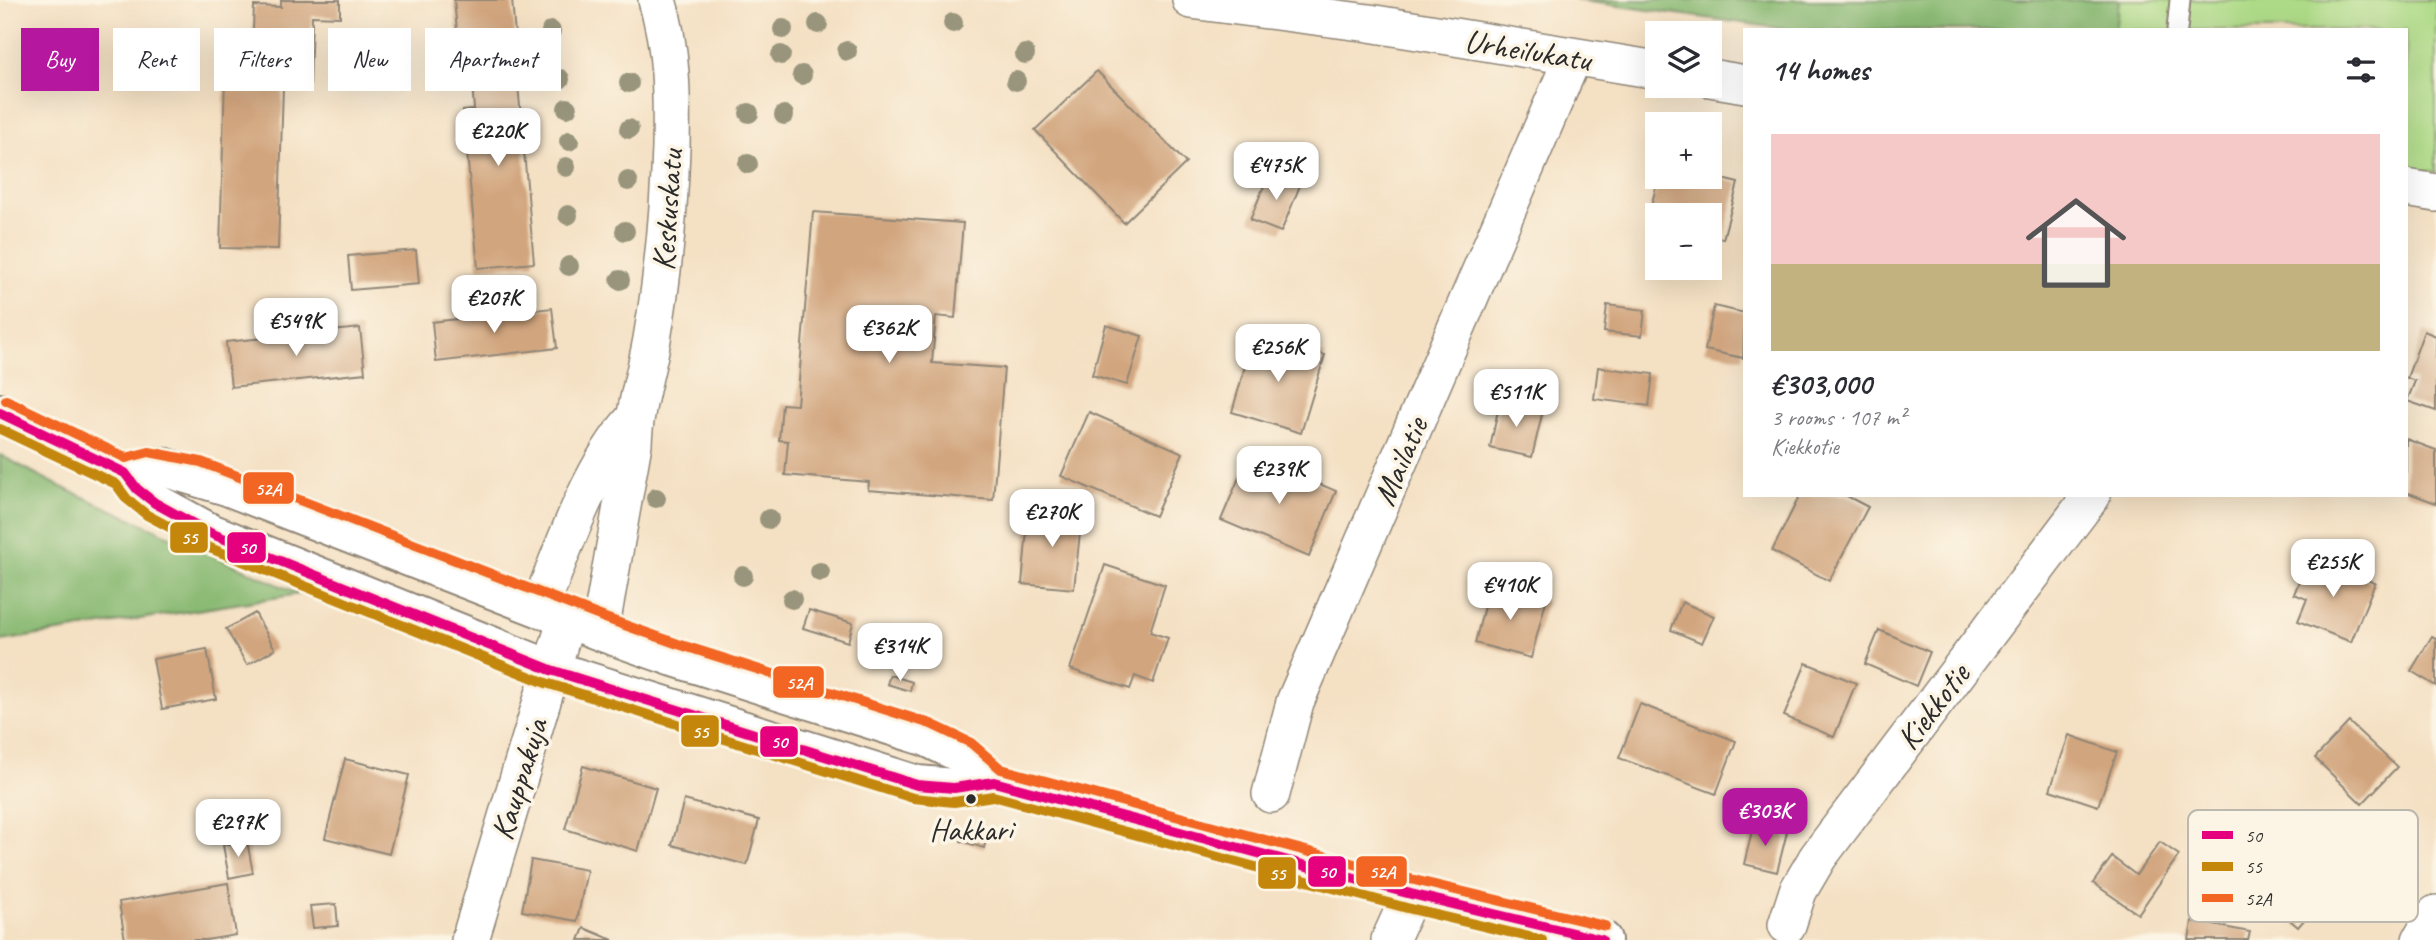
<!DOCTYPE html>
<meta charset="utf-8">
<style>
:root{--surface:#fff;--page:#f2f2f3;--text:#2b2b33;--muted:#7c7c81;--accent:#b5179e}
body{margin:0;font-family:Caveat,sans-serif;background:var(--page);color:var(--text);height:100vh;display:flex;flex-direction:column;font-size:26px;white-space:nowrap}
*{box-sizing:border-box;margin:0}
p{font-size:23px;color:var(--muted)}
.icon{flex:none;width:38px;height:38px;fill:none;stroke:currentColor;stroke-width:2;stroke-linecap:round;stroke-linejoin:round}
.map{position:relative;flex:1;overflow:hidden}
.details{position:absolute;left:1743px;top:28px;width:665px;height:469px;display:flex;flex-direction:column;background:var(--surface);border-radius:0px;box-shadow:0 7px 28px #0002}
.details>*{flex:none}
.banner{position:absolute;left:21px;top:28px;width:665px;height:63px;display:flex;gap:14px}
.fabs{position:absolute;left:1645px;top:21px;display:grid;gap:14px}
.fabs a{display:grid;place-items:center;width:77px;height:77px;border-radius:0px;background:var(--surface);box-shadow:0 7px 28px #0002;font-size:35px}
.price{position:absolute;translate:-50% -60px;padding:0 16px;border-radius:14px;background:#fff;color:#222;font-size:23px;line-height:46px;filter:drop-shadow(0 2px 4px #0008)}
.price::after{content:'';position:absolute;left:50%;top:42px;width:21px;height:16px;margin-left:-10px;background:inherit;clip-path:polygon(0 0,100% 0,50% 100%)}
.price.active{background:var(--accent);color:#fff}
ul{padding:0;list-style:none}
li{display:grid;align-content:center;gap:14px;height:371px;padding:0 28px}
li span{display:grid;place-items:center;height:217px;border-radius:0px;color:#555}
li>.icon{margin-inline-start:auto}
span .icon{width:126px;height:126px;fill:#fffc;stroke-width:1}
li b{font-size:30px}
h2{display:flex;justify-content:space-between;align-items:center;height:84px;padding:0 28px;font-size:30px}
.chip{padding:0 24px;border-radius:0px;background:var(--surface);box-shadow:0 7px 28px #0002;font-size:24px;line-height:63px}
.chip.active{background:var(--accent);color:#fff}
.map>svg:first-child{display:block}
</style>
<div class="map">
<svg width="2436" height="940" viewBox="0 0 2436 940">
<rect width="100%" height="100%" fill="#fcf5e5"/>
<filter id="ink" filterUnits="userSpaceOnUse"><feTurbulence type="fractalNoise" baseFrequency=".0143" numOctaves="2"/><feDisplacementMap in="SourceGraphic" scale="14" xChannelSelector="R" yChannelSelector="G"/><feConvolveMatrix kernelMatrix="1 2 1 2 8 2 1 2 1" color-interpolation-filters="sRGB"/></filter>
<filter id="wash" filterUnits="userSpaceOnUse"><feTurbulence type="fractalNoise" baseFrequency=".00686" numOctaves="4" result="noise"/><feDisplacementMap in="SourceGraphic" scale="28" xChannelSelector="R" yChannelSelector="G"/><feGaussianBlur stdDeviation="1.57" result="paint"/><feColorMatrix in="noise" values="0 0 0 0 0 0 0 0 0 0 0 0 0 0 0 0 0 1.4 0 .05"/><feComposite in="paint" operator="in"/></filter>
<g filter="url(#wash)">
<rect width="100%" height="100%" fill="#f4e0c3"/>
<path fill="#adda86" stroke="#6c8258" stroke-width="2" d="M2119,0H2436V172L2406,168V30H2115Z"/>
<g fill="#8aba73" stroke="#5a724f" stroke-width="2">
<path d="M1576,0H2119L2115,30H1793Z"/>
<path d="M0,455L59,486L299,594L0,641Z"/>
</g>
<g id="blocks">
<g fill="#d1a57e">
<path d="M281,0H340V17L312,16L310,86H283L278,249L220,248L225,76L251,77L254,6L281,7Z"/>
<path d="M454,0H512L515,35L458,40Z"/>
<path d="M516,62L534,263L478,268L463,111L474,110L471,66Z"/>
<path d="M1097,71L1186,163L1124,223L1035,130Z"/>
<path d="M1270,171L1301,183L1281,232L1250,220Z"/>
<path d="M1710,176L1738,183L1723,239L1710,236V215H1657V223L1647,220L1659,177Z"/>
<path d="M813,212L963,223L955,318L936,316L932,363L1004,368L993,500L868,490L869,482L785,475L788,441L779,440L782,404L797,405Z"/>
<path d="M416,250L419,284L351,290L348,256Z"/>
<path d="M1607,305L1645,310L1642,336L1604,332Z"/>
<path d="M1714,306L1745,313L1743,358L1705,350Z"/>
<path d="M552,308L557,348L436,362L432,322Z"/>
<path d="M1106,325L1142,336L1127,385L1092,375Z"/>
<path d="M360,328L365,373L231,387L226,342Z"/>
<path d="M2424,331L2436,336V411L2407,401L2415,381L2407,378Z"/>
<path d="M1254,335L1325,355L1301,433L1232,412Z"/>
<path d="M1598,367L1653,374L1649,406L1594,399Z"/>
<path d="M1500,401L1543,410L1532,457L1490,448Z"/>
<path d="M1089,412L1183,453L1155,516L1061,476Z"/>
<path d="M2406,439L2436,450V503L2406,492Z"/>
<path d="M1249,454L1336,491L1309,557L1221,520Z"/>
<path d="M1800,495H1845L1868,507L1829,581L1772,551Z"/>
<path d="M1029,509L1082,514L1074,589L1022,584Z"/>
<path d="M2309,557L2375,583L2351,642L2298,621L2307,599L2294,594Z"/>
<path d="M1105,565L1165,585L1150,632L1168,638L1153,683L1135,676L1130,689L1070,669Z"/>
<path d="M1489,586L1546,601L1531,658L1475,643Z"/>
<path d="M1682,602L1714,616L1702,643L1671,630Z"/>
<path d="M809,610L853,623L848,642L803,628Z"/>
<path d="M255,613L275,649L247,665L226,629Z"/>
<path d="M1879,630L1930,652L1916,686L1865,664Z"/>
<path d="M2432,636L2436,638V686L2411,671Z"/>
<path d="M207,649L216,699L162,709L153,659Z"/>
<path d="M1806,663L1856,683L1834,737L1784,716Z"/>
<path d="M890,675L912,682L910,691L887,684Z"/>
<path d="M1640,704L1736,741L1716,794L1619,758Z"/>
<path d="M2349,722L2397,767L2362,804L2315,758Z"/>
<path d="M2069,735L2117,752L2098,806L2050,790Z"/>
<path d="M345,759L409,775L389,854L325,838Z"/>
<path d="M583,766L656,788L638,851L565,829Z"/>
<path d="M684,800L759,820L747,865L672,845Z"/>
<path d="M2274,817L2342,876L2298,927L2230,868Z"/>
<path d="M1754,823L1787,832L1777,872L1744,864Z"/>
<path d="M963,833L986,839L984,848L961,841Z"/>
<path d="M247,841L253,873L229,878L223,845Z"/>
<path d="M2160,842L2179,855L2138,914L2093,883L2112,857L2136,875Z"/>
<path d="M531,860L587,870L577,921L522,911Z"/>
<path d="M228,883L236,935L206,940H125L119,902Z"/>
<path d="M336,904L338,926L313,928L310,906Z"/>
<path d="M2192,921L2250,932L2248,940H2189Z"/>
<path d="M584,928L613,940H579Z"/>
</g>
</g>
</g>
<g filter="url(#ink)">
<use href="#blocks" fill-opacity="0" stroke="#908677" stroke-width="2"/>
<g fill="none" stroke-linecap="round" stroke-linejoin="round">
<g stroke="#908677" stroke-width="23">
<path id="service" d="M2177,30L2180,0"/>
</g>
<g stroke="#908677" stroke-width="40">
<g id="minor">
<path d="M1191,0L1369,23L1657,70"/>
<path d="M1710,78L1745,84"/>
<path d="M2406,188L2436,193"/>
<path d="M540,607C563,548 591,467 633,420"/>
<path d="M600,631L633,444C634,408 646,374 652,339C663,276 669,212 671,148C672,98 672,48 657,0"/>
<path d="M1271,794L1295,702L1573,57"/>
<path d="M1787,925L1798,891L1818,857L2092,495"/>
<path d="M470,940L567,618"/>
<path d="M1390,940L1411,894"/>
<path d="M2421,940L2436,914"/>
</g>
</g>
<g stroke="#908677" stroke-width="42">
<g id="secondary">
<path d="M0,413L125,473L137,489L155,503L210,533L551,670L917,785L954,788L994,782L1411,894L1602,940"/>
<path d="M125,473L148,466L167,468L227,486L600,631L674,657L927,737L964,755L994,782"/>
</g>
</g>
<use href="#service" stroke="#fff" stroke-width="19"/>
<use href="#minor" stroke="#fff" stroke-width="37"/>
<use href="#secondary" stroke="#fff" stroke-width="38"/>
<g stroke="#fcf5e5" stroke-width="16">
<path id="bus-1" d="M0,413L125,473L137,489L155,503L210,533L551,670L917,785L954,788L994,782L1411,894L1602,940"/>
</g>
<g stroke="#fcf5e5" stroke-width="16">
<path id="bus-2" d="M0,429L116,484L127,499L147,515L205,546L546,683L913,798L954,802L993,796L1407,908L1542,940"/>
</g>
<g stroke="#fcf5e5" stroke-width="16">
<path id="bus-3" d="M6,400L126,458L149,452L201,462L605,618L678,644L931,724L971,743L1001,769L1414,880L1605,926"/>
</g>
<use href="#bus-1" stroke="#e5007d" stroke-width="10"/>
<use href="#bus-2" stroke="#c4870b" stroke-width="10"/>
<use href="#bus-3" stroke="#f26522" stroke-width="10"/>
</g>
<g fill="#98957c">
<circle cx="953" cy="23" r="10"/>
<circle cx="818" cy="24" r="10"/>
<circle cx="783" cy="29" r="10"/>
<circle cx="551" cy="31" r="10"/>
<circle cx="847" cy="51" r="10"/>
<circle cx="1025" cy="54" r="10"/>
<circle cx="781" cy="55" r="10"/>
<circle cx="802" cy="75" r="10"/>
<circle cx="560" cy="79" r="10"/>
<circle cx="1016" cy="81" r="10"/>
<circle cx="629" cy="83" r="10"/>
<circle cx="567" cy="108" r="10"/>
<circle cx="749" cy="113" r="10"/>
<circle cx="784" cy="115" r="10"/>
<circle cx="629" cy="129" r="10"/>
<circle cx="569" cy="141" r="10"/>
<circle cx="748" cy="164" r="10"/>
<circle cx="566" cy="167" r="10"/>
<circle cx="628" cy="181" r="10"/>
<circle cx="568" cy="215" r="10"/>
<circle cx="625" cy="231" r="10"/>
<circle cx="569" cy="266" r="10"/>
<circle cx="620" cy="280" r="10"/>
<circle cx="656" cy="498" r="10"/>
<circle cx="769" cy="519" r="10"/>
<circle cx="820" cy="572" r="10"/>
<circle cx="743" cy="576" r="10"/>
<circle cx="792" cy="599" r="10"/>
</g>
</g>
<circle fill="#2b2b2b" stroke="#fcf5e5" stroke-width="2.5" cx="971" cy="799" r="6"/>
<g text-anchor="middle" stroke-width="7" stroke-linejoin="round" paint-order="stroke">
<g font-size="31" fill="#2b2b2b" stroke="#fcf5e5">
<text x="971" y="840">Hakkari</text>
</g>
<g font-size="33" fill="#2b2b2b" stroke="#fcf5e5">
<text transform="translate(1528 49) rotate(9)" y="12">Urheilukatu</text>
<text transform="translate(666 210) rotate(-86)" y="12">Keskuskatu</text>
<text transform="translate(1399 461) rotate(-67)" y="12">Mailatie</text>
<text transform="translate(1932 706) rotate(-53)" y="12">Kiekkotie</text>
<text transform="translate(518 779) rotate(-73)" y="12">Kauppakuja</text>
</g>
</g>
<rect x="2188" y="810" width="230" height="112" rx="10" fill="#fcf5e5" stroke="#bdb8ad" stroke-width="2"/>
<rect x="2202" y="831" width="31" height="8" fill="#e5007d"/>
<rect x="2202" y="862" width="31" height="9" fill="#c4870b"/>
<rect x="2202" y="894" width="31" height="8" fill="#f26522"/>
<g font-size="19" fill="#2b2b2b">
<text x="2245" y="842">50</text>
<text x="2245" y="873">55</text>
<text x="2245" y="905">52A</text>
</g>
<g stroke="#fcf5e5" stroke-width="2.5">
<rect x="242" y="471" width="53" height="34" rx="7" fill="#f26522"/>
<rect x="169" y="521" width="40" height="33" rx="7" fill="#c4870b"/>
<rect x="226" y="531" width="41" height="33" rx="7" fill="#e5007d"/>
<rect x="772" y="665" width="53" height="34" rx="7" fill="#f26522"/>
<rect x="680" y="714" width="40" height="34" rx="7" fill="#c4870b"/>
<rect x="759" y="725" width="40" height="33" rx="7" fill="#e5007d"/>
<rect x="1355" y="855" width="53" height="33" rx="7" fill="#f26522"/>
<rect x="1307" y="855" width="40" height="33" rx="7" fill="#e5007d"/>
<rect x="1257" y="856" width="40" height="34" rx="7" fill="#c4870b"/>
</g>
<g font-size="19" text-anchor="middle" font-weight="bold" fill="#fff">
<text x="268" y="495">52A</text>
<text x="189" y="544">55</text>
<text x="247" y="554">50</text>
<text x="799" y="689">52A</text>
<text x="700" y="738">55</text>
<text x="779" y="748">50</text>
<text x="1382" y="878">52A</text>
<text x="1327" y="878">50</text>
<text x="1277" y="880">55</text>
</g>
</svg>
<div class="fabs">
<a><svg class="icon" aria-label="layers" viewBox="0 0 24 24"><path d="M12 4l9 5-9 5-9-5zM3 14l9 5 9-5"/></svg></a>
<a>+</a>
<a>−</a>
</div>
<b class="price" style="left:498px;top:168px">€220K</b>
<b class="price" style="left:1276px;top:202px">€475K</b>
<b class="price" style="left:494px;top:335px">€207K</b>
<b class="price" style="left:296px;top:358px">€549K</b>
<b class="price" style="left:889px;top:365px">€362K</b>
<b class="price" style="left:1278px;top:384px">€256K</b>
<b class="price" style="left:1516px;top:429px">€511K</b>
<b class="price" style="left:1279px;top:506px">€239K</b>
<b class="price" style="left:1052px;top:549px">€270K</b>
<b class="price" style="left:2333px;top:599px">€255K</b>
<b class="price" style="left:1510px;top:622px">€410K</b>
<b class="price" style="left:900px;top:683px">€314K</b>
<b class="price active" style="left:1765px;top:848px">€303K</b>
<b class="price" style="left:238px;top:859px">€297K</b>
<div class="banner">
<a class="chip active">Buy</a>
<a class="chip">Rent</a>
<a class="chip">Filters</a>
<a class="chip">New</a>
<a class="chip">Apartment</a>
</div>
<section class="details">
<h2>14 homes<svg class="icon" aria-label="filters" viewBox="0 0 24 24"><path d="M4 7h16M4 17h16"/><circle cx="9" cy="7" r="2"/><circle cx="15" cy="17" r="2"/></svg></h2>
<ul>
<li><span style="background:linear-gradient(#f6c9c9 60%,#c2b280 0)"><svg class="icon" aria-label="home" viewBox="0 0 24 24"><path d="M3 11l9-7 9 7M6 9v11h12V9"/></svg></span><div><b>€303,000</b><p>3 rooms · 107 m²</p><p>Kiekkotie</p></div></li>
</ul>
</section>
</div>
